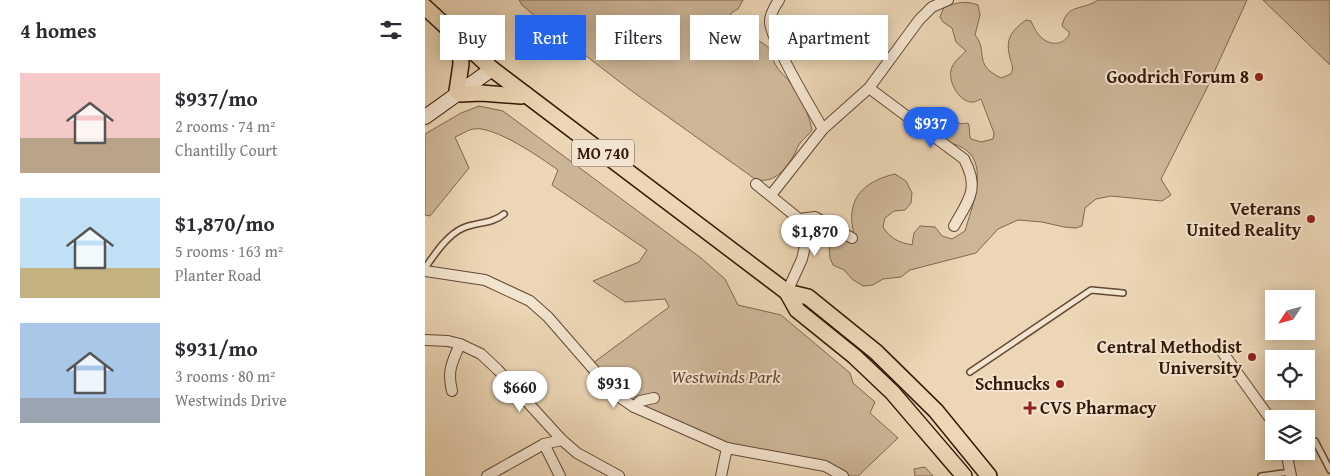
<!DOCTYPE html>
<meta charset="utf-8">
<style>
:root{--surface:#fff;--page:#f7f7f7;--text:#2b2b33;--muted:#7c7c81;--accent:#2563eb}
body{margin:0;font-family:"Gentium Book Plus",serif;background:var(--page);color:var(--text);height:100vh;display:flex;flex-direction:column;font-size:19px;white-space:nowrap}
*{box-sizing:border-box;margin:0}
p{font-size:16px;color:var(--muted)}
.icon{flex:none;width:28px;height:28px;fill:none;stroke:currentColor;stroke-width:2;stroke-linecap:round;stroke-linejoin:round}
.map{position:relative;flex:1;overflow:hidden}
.drawer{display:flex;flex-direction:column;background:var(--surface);width:425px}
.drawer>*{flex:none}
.top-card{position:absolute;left:15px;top:15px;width:475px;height:45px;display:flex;gap:10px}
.needle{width:32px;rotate:234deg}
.fabs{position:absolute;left:840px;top:290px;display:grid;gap:10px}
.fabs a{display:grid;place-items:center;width:50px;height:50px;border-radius:0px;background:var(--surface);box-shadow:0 2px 12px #0003;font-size:25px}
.price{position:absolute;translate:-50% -42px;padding:0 11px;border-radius:18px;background:#fff;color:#222;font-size:16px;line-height:32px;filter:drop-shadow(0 1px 2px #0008)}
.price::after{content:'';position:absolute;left:50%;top:30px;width:15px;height:11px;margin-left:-8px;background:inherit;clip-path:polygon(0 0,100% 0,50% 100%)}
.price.on{background:var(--accent);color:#fff}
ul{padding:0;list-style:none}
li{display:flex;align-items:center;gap:15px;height:125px;padding:0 20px}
li span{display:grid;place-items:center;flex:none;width:140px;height:100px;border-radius:0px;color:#555}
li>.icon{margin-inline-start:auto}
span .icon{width:60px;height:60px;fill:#fffc;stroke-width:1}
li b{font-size:21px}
h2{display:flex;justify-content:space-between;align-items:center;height:60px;padding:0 20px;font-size:21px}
.chip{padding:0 18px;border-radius:0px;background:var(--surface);box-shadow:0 2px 12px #0003;font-size:18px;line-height:45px}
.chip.on{background:var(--accent);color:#fff}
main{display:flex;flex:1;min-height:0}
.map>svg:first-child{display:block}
</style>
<main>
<section class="drawer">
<h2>4 homes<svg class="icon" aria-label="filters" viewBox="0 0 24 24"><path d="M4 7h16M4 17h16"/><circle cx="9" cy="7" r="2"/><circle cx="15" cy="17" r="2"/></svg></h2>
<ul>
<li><span style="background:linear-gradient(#f6c9c9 65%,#b9a48a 0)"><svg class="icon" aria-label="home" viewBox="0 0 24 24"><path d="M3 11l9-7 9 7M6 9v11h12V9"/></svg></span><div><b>$937/mo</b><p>2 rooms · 74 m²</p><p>Chantilly Court</p></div></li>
<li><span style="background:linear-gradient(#bfe0f5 70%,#c2b280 0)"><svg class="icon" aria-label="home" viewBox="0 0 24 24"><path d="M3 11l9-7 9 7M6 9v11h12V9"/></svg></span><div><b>$1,870/mo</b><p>5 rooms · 163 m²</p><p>Planter Road</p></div></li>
<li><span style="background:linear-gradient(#a9c7e8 75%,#9aa5b1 0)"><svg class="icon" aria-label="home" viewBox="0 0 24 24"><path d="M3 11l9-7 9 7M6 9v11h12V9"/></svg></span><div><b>$931/mo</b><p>3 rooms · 80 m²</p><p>Westwinds Drive</p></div></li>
</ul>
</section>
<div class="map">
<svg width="905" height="476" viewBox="0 0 905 476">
<rect width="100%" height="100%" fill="#ecd6b5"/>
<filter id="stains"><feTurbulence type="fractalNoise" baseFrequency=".004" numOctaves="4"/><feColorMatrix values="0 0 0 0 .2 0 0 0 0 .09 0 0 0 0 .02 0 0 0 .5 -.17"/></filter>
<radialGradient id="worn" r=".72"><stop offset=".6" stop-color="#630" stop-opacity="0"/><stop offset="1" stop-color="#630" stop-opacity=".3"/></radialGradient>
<g fill="#cdb698" stroke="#816750">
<path d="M94,0H318L313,9L306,13C301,32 328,36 339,44C349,51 346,56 350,64C354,72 362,77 367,85C376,98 384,114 387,130C384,135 379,138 376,142C373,145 372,149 370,153C361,169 349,185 330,179L204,89L116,21L97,5Z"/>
<path d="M673,0H822L781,90L736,179L746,195L737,201L686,196L671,199L660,208L657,226L651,228L639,227L617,222L593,220L573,229L551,253L485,270L476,277L458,279L448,285L438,286L427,279L419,270L408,265L405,258L404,245C395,241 390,239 386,231L389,225H396L429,243C430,235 428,231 427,223C424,194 444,180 470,174L481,181L487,193L486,203L480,210L469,211L460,218L458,227C466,239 473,242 487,245L489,233L495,226L510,227L517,236L527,239L540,231C546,209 564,167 541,150C527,140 518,146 507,128C516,114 529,126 543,123C546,129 543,133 546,139L556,142L568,139L569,133L556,99C556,99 550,102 549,102C535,104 523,82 526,70C528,62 535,57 541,51L531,42L527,28L518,22L515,17L519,7C531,3 540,0 553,5L555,15L550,35C564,52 547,64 576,78L586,74C589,68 587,65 585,58C580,39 586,31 601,20L606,21C608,25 610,31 614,35C622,45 637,47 644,35V32L637,26C642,3 657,11 673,0Z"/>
<path d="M838,0H905V65Z"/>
<path d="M54,106L78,111L276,258L300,279L313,305L356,315L425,373L428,383L450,402L445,413L473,438L433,476H418L414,473L302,448L190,394L210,375L192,390L168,363L244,307L240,299L200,302L168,281L214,262L222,250L127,185L133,170C116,158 69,125 48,129C42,130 36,135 30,137L44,168L5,216L0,215V134L36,113Z"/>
<path d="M500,467L508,476H490L489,469Z"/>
</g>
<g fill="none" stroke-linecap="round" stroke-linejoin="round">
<g stroke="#634834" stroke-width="8">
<g id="lane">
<path d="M0,268C10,254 22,235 38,228C52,222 67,224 79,214"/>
<path d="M545,372L666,290L698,293"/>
<path d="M881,442L890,441L905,470"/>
<path d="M836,476L865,472"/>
</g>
</g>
<g stroke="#634834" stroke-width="12">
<g id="street">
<path d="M354,0C350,6 345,14 345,21C343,36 388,112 398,129"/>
<path d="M444,88L539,159C555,189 544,199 529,226"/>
<path d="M331,184L374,219L390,217L427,238"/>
<path d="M346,195L398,129L444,88L494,20L507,7L523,0"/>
<path d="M0,271L60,280L105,301L123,317L190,394L209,407L302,448L400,466L418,476"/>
<path d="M362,292L377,259L381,242L374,219"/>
<path d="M0,340L23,341L35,344L56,354L73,370L137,440L152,453L194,476"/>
<path d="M798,353L849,424"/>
<path d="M27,391C22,370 27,363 35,344"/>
<path d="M209,407L215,401L229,398"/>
<path d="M119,444L135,476"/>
<path d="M861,451L866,476"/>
<path d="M62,476L119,444L137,440"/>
<path d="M296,476L302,448"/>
</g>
</g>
<g stroke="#351809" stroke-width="16">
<path id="secondary" d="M0,117L67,69"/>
</g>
<g stroke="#351809" stroke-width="18">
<g id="primary">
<path d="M0,7L67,69L362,292L383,297L451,352L511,411L564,476"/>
<path d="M37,41L35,43L36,64L32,91L35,94L56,93L96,96L100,94"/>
<path d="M362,292L372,310L429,356L467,392L539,476"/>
</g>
</g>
<use href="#lane" stroke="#f3e4cf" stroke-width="5"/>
<use href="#street" stroke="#f3e4cf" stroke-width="10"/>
<use href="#secondary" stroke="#f3e4cf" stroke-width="14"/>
<use href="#primary" stroke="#ecd6b5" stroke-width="15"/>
</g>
<g fill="#8f2418" stroke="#f3e4cf" stroke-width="2">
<circle cx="834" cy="77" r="5"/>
<circle cx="886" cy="219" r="5"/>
<circle cx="827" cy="357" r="5"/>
<circle cx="635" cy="384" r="5"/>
<path d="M602.5 400.5h5v5h5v5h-5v5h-5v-5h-5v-5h5z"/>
</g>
<g text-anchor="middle" stroke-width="4" stroke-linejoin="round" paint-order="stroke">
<rect fill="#f3e4cf" stroke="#6e5544" stroke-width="1" x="147" y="139.5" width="62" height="27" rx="4"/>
<g font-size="16" font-weight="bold" fill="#351809">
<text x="178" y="159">MO 740</text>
</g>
<g font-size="18" font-weight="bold" fill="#351809" stroke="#f3e4cf" text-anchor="end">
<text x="824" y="83">Goodrich Forum 8</text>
<text x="876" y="215">Veterans<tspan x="876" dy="21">United Reality</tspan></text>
<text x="817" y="353">Central Methodist<tspan x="817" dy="21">University</tspan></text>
<text x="625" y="390">Schnucks</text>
<text x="615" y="414" text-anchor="start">CVS Pharmacy</text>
</g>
<g font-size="18" font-style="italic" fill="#634734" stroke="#f3e4cf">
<text x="301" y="383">Westwinds Park</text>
</g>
</g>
<rect width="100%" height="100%" filter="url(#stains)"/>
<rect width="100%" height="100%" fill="url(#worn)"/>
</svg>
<div class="fabs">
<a><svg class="needle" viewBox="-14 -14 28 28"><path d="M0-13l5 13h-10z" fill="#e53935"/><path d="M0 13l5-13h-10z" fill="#7c7c81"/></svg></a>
<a><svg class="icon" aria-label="locate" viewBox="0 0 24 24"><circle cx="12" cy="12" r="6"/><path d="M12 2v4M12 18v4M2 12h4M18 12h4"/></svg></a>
<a><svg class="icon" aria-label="layers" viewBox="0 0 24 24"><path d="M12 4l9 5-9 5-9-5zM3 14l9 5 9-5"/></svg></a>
</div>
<b class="price on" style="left:506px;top:149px">$937</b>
<b class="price" style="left:390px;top:257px">$1,870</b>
<b class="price" style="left:189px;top:409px">$931</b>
<b class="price" style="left:95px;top:413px">$660</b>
<div class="top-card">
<a class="chip">Buy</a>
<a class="chip on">Rent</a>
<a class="chip">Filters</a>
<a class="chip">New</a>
<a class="chip">Apartment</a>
</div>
</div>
</main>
